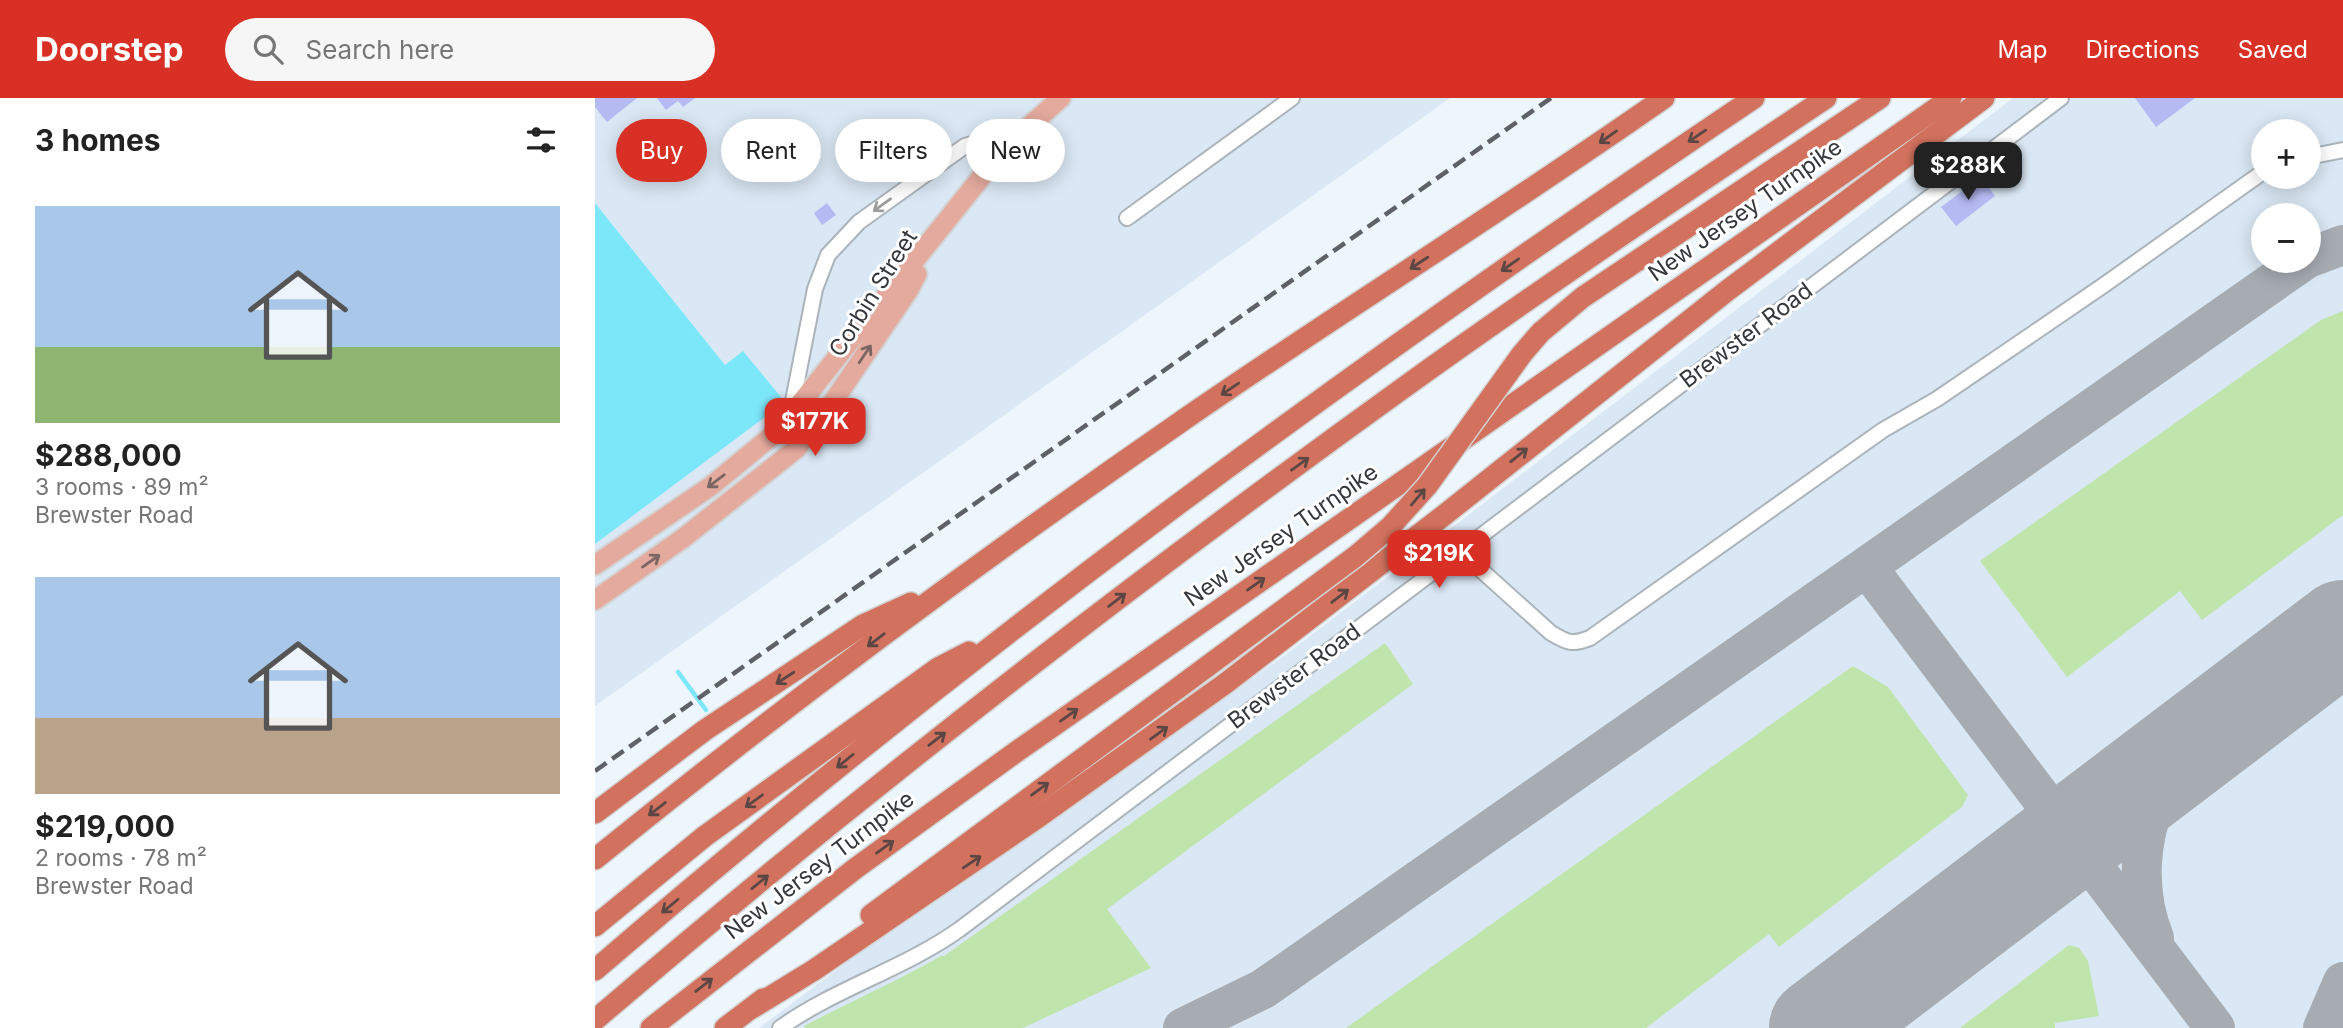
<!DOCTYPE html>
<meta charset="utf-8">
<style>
:root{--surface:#fff;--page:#f6f6f6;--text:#222;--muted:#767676;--accent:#d93025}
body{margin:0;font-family:Inter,sans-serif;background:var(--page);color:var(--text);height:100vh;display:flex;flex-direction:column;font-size:26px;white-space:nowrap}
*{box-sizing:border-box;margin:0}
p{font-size:23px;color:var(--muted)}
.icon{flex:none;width:38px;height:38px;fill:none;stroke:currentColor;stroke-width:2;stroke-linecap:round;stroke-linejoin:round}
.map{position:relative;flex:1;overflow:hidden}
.drawer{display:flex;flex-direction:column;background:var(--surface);width:595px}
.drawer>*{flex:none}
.banner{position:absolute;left:21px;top:21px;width:665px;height:63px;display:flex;gap:14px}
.fabs{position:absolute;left:1656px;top:21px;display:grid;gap:14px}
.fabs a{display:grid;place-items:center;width:70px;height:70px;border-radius:50%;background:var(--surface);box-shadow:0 4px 18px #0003;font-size:35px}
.price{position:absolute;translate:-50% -60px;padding:0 16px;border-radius:14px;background:var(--accent);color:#fff;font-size:23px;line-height:46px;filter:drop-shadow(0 2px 4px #0008)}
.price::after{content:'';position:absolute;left:50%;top:42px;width:21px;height:16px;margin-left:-10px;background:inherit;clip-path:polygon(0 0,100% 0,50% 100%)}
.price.current{background:#222;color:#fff}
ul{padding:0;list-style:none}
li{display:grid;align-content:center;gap:14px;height:371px;padding:0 35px}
li span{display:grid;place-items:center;height:217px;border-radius:0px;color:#555}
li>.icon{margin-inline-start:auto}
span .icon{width:126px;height:126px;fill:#fffc;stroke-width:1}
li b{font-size:30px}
h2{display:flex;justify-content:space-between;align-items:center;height:84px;padding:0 35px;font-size:30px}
.pill{padding:0 24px;border-radius:32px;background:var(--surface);box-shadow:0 4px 18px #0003;font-size:24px;line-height:63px}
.pill.current{background:var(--accent);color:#fff}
header{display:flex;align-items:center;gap:42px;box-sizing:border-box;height:98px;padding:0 35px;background:var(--accent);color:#fff}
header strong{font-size:33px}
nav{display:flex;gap:38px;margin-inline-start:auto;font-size:24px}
.search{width:490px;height:63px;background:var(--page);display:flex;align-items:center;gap:18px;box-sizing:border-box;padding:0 24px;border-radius:38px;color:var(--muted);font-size:26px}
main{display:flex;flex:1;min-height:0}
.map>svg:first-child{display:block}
</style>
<header>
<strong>Doorstep</strong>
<div class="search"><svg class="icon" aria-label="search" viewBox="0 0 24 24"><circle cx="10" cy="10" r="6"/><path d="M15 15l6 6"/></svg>Search here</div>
<nav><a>Map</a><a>Directions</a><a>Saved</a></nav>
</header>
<main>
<section class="drawer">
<h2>3 homes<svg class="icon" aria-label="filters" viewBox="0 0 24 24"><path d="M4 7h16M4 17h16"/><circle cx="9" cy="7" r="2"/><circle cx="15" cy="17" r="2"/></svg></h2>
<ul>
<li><span style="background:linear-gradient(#a9c7e8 65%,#8fb573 0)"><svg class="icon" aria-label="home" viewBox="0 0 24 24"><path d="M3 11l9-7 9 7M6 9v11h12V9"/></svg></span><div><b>$288,000</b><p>3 rooms · 89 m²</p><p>Brewster Road</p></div></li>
<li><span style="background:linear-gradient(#a9c7e8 65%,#b9a48a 0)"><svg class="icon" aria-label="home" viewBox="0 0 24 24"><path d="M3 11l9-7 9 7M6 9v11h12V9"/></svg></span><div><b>$219,000</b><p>2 rooms · 78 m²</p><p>Brewster Road</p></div></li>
</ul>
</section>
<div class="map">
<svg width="1748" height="930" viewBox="0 0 1748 930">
<rect width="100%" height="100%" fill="#edf5fd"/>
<g fill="#dae7f4" fill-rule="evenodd">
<path d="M0,0H855L0,608V446L52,405L148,253L130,267L0,105Z"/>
<path d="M1418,0H1748V930H164L264,855L689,558ZM1668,33H1713V79H1668ZM1668,117H1713V163H1668Z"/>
</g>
<g fill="#bfe5ac">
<path d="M1748,213V417L1607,522L1585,493L1472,579L1385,463L1726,222Z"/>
<path d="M790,545L818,586L512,811L556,870L428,930H210L209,928C255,904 302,883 346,858H349Z"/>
<path d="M1258,568L1293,589L1373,697L1367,709L1184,849L1174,836L1051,930H751Z"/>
<path d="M1474,847L1484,850L1493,863L1504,918L1460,925V930H1365Z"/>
</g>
<path fill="#7de7fa" d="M0,105L130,267L148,253L190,304L0,446Z"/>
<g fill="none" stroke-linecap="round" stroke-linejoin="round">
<path stroke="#7de7fa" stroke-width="4.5" d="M83,574L111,612"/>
<g stroke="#a6acb2" stroke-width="40">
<path d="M1713,160L1748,147"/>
<path d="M1272,469L1620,930"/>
<path d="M1559,840C1539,790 1544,731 1570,684C1582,662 1612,639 1631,622"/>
<path d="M588,930L668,891L1708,163"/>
<path d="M1728,930L1748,884"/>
</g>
<path stroke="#a6acb2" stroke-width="102" d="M1225,930L1748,533"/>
</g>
<g fill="#b6baf3">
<path d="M0,0H42L12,24L0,9Z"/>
<path d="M62,0H100L88,9L83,3L71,12Z"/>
<path d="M1540,0H1600L1561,29Z"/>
<path d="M1386,79L1400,98L1361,128L1346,109Z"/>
<path d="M232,105L241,117L227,127L219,115Z"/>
</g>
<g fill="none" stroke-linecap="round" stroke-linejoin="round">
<g stroke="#acb4bb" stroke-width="18">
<g id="minor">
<path d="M1713,59L1748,52"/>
<path d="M532,120L697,0"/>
<path d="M196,313L220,191L233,157L264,124L370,48L430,30"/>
<path d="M866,454L956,535C973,545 977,547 995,540L1288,332L1342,301L1509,187L1668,74"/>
<path d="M185,930C241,890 309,871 365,831L1466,0"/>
</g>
</g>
<g stroke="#d3d3d4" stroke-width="23">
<g id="major">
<path d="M0,467L116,388L184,332L396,67L421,40L466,0"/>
<path d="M0,502L87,441L201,351L229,317L313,193L322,176"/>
</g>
</g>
<g stroke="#d3d3d4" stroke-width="24">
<g id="highway">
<path d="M988,199L1285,0"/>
<path d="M0,715L110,632L268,527L316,505"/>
<path d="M0,761C190,607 386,462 587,323C746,213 911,111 1069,0"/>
<path d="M276,817L598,579"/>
<path d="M0,828L110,738L343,570L374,554"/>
<path d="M0,872C367,556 757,270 1159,0"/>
<path d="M157,910L219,872L442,720L631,585L848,418L1133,192L1389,0"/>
<path d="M0,922C258,701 528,492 804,293C944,192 1087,96 1231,0"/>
<path d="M56,930L261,770L421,654L1356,0"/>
<path d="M130,930L168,901"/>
</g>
</g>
<use href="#minor" stroke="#fff" stroke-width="14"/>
<use href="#major" stroke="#e4aa9e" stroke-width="19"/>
<use href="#highway" stroke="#d2725e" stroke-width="21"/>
<path stroke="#5e6267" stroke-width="4.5" stroke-dasharray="14 7" stroke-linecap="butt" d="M0,673L956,0"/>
<g stroke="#d3d3d4" stroke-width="24" stroke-linecap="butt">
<path id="highway-bridge" d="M598,579L761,458L795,429L832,388L927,256L946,234L988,199"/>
</g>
<use href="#highway-bridge" stroke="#d2725e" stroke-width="21"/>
</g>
<defs><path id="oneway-shaft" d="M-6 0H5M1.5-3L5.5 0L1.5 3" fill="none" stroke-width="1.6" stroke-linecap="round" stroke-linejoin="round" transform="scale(1.75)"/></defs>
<g stroke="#5c4644">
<use href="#oneway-shaft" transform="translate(1102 38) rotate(146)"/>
<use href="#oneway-shaft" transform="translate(1013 39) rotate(145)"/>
<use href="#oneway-shaft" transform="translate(824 165) rotate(147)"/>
<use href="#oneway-shaft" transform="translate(915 167) rotate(145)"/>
<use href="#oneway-shaft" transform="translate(635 291) rotate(146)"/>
<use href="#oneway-shaft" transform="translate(924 357) rotate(-39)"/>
<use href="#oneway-shaft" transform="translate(705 366) rotate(-36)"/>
<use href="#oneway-shaft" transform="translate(823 399) rotate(-50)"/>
<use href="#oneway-shaft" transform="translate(661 486) rotate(-35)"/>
<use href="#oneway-shaft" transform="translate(745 498) rotate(-38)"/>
<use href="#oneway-shaft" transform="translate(522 502) rotate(-37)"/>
<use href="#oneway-shaft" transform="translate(281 542) rotate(143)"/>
<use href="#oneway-shaft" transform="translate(190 580) rotate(147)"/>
<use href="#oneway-shaft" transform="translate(474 617) rotate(-35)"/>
<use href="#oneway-shaft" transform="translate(564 635) rotate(-36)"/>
<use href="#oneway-shaft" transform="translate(342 641) rotate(-38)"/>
<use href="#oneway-shaft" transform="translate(250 663) rotate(141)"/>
<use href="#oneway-shaft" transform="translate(445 691) rotate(-36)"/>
<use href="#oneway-shaft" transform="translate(159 703) rotate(144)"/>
<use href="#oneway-shaft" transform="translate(62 711) rotate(142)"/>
<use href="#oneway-shaft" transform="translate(290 749) rotate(-36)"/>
<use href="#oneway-shaft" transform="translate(377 764) rotate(-34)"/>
<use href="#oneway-shaft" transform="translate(165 784) rotate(-39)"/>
<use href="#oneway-shaft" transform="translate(75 808) rotate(140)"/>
<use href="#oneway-shaft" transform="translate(109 887) rotate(-38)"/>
</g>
<use stroke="#9a9c9d" href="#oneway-shaft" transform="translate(287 107) rotate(144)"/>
<g stroke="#7b6663">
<use href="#oneway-shaft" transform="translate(270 256) rotate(-56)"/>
<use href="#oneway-shaft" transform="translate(121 383) rotate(143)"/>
<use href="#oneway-shaft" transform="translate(56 463) rotate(-35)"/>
</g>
<g text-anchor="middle" stroke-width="6" stroke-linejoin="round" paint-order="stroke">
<g font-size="23" fill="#35383b" stroke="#fff">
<text transform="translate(1150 112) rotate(-35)" y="8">New Jersey Turnpike</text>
<text transform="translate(278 195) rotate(-58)" y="8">Corbin Street</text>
<text transform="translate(1151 237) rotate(-37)" y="8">Brewster Road</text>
<text transform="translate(686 437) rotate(-35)" y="8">New Jersey Turnpike</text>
<text transform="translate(699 578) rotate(-37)" y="8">Brewster Road</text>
<text transform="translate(224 767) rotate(-37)" y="8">New Jersey Turnpike</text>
</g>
</g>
</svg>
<div class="fabs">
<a>+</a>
<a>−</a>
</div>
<b class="price current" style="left:1373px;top:104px">$288K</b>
<b class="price" style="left:220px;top:360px">$177K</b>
<b class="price" style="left:844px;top:492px">$219K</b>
<div class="banner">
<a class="pill current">Buy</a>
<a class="pill">Rent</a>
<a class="pill">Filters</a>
<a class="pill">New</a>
</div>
</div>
</main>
